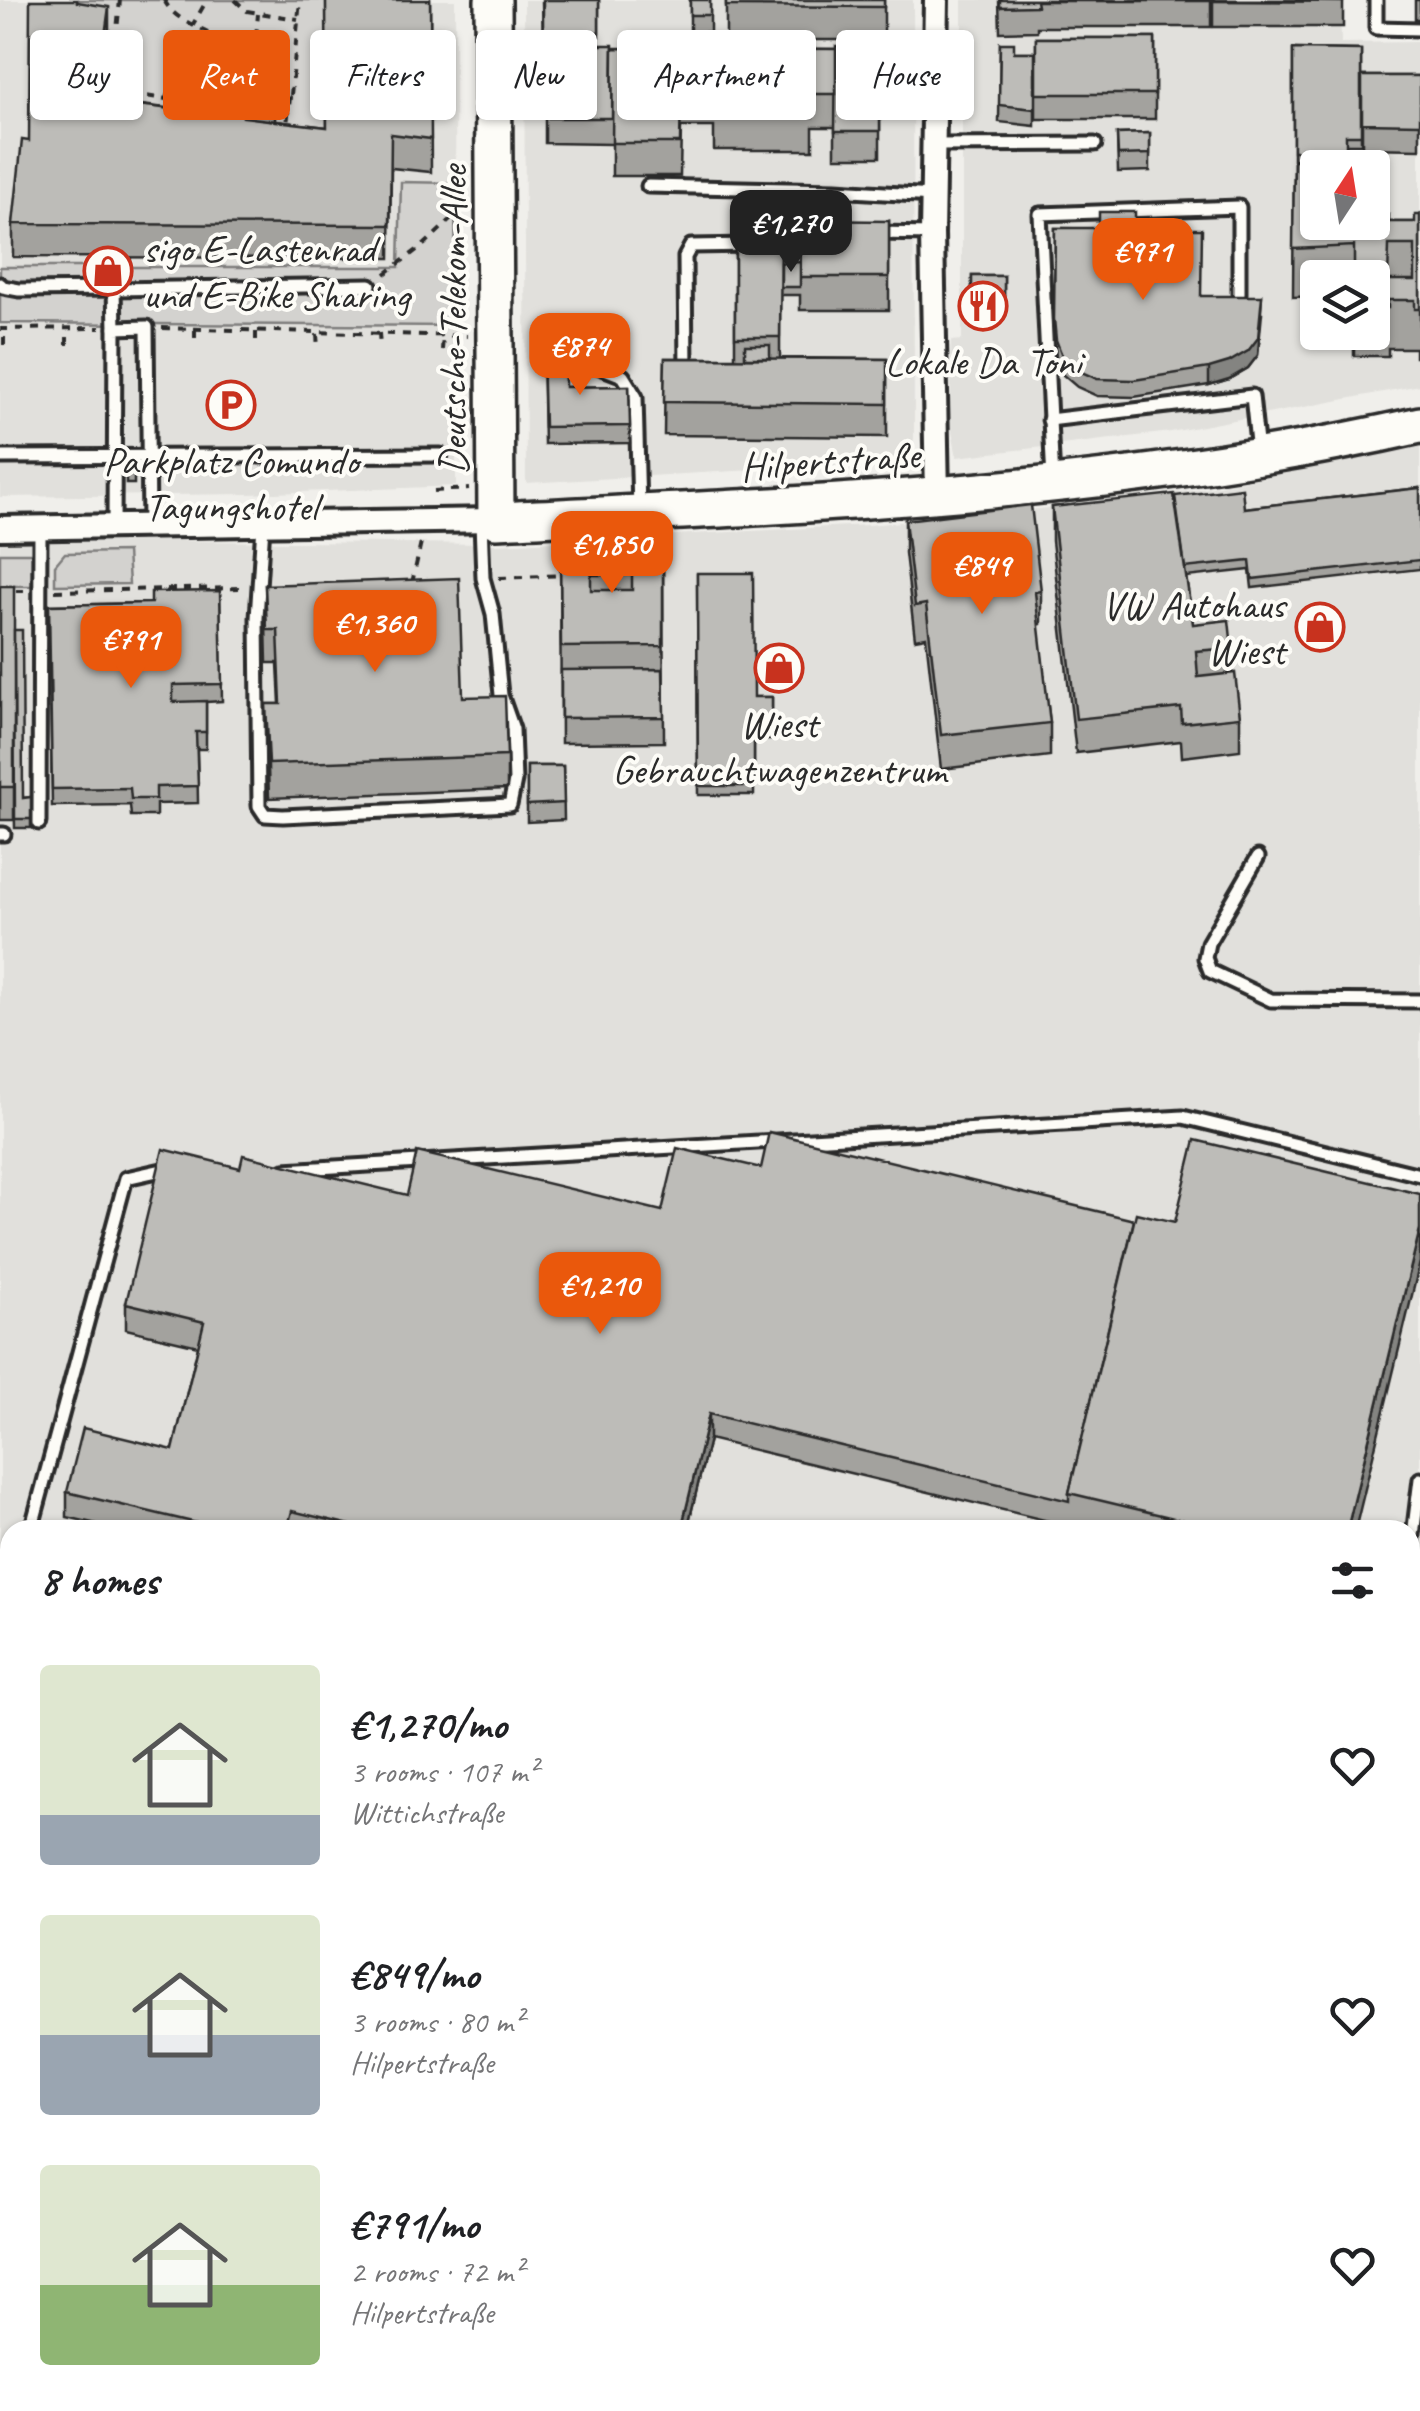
<!DOCTYPE html>
<meta charset="utf-8">
<style>
:root{--surface:#fff;--page:#f6f6f6;--text:#202124;--muted:#757577;--accent:#ea580c}
body{margin:0;font-family:Caveat,sans-serif;background:var(--page);color:var(--text);height:100vh;display:flex;flex-direction:column;font-size:38px;white-space:nowrap}
*{box-sizing:border-box;margin:0}
p{font-size:32px;color:var(--muted)}
.icon{flex:none;width:55px;height:55px;fill:none;stroke:currentColor;stroke-width:2;stroke-linecap:round;stroke-linejoin:round}
.map{position:relative;flex:1;overflow:hidden}
.details{position:absolute;left:0px;top:1520px;width:1420px;height:892px;display:flex;flex-direction:column;background:var(--surface);border-radius:30px 30px 0 0;box-shadow:0 2px 8px #0004}
.details>*{flex:none}
.top-card{position:absolute;left:30px;top:30px;width:1360px;height:90px;display:flex;gap:20px}
.needle{width:65px;rotate:12deg}
.controls{position:absolute;left:1300px;top:150px;display:grid;gap:20px}
.controls a{display:grid;place-items:center;width:90px;height:90px;border-radius:10px;background:var(--surface);box-shadow:0 2px 8px #0004;font-size:50px}
.price{position:absolute;translate:-50% -85px;padding:0 22px;border-radius:20px;background:var(--accent);color:#fff;font-size:32px;line-height:65px;filter:drop-shadow(0 2px 5px #0008)}
.price::after{content:'';position:absolute;left:50%;top:60px;width:30px;height:22px;margin-left:-15px;background:inherit;clip-path:polygon(0 0,100% 0,50% 100%)}
.price.on{background:#222;color:#fff}
ul{padding:0;list-style:none}
li{display:flex;align-items:center;gap:30px;height:250px;padding:0 40px}
li span{display:grid;place-items:center;flex:none;width:280px;height:200px;border-radius:10px;color:#555}
li>.icon{margin-inline-start:auto}
span .icon{width:120px;height:120px;fill:#fffc;stroke-width:1}
li b{font-size:42px}
h2{display:flex;justify-content:space-between;align-items:center;height:120px;padding:0 40px;font-size:42px}
.tag{padding:0 35px;border-radius:10px;background:var(--surface);box-shadow:0 2px 8px #0004;font-size:35px;line-height:90px}
.tag.on{background:var(--accent);color:#fff}
.map>svg:first-child{display:block}
</style>
<div class="map">
<svg width="1420" height="2411" viewBox="0 0 1420 2411">
<rect width="100%" height="100%" fill="#f0efeb"/>
<filter id="ink" filterUnits="userSpaceOnUse"><feTurbulence type="fractalNoise" baseFrequency=".01" numOctaves="2"/><feDisplacementMap in="SourceGraphic" scale="20" xChannelSelector="R" yChannelSelector="G"/><feConvolveMatrix kernelMatrix="1 2 1 2 8 2 1 2 1" color-interpolation-filters="sRGB"/></filter>
<g filter="url(#ink)">
<g fill="#e1e0dc" fill-rule="evenodd">
<path d="M0,0H455L456,486L248,494L0,497Z"/>
<path d="M524,0H913L914,439L905,457L893,462L526,483Z"/>
<path d="M962,0H1340L1341,43L1420,42V385L1171,432L957,457L951,427V341L962,340ZM1318,168H1372V222H1318ZM1318,278H1372V332H1318Z"/>
<path d="M1420,447V2411H904L899,2403L1410,2402V1530H10V1790L0,1789V539L495,544L868,525L1049,508L1203,489Z"/>
</g>
<g fill="#d3d2cf" stroke="#7f7e7d" stroke-width="2.5">
<path d="M78,0H326L327,160L174,124L96,133L77,35Z"/>
<path d="M401,182L455,183L456,326L0,323V267H399Z"/>
<path d="M127,552L129,584L55,585V565L65,553Z"/>
<rect x="0" y="553" width="35" height="33"/>
</g>
<g fill="none" stroke-linecap="round" stroke-linejoin="round">
<g stroke="#2b2b2b" stroke-width="19">
<g id="service">
<path d="M1376,0V28L1420,29"/>
<path d="M934,145L1095,144"/>
<path d="M648,186L836,190L933,196"/>
<path d="M877,233L932,234"/>
<path d="M769,244L801,233H813"/>
<path d="M0,284L3,287L19,290L114,289L115,328"/>
<path d="M114,289L370,285"/>
<path d="M587,362L623,376L636,397L639,510"/>
<path d="M686,372L685,257L691,246L750,245"/>
<path d="M1049,420L1252,396L1258,452"/>
<path d="M0,457L441,455"/>
<path d="M1053,481L1040,214L1239,207V294"/>
<path d="M263,525L257,618L259,806L265,815L283,816L510,805L515,781L513,729L501,695L493,614L483,578L481,521"/>
<path d="M114,528L115,328L147,327L149,526"/>
<path d="M39,823L40,528"/>
<path d="M0,834H4"/>
<path d="M1258,857L1208,943L1205,958L1210,971L1271,1000L1420,1001"/>
<path d="M284,1170L1183,1117L1420,1175"/>
<path d="M31,1530L126,1178L171,1168"/>
<path d="M1410,1560L1420,1479"/>
<path d="M1410,2255L1420,2249"/>
</g>
</g>
<g stroke="#2b2b2b" stroke-width="30">
<g id="minor">
<path d="M936,0L932,234L937,496"/>
<path d="M0,528L496,520"/>
<path d="M1410,2106L1420,2109"/>
<path d="M712,2402L717,2411"/>
<path d="M520,2411L533,2402"/>
</g>
</g>
<g stroke="#2b2b2b" stroke-width="42">
<path id="primary" d="M493,0L496,520C806,505 1116,494 1420,425"/>
</g>
<g stroke="#2b2b2b" stroke-width="4" stroke-dasharray="8 8" stroke-linecap="butt">
<path d="M120,0L111,91L166,99L182,43L207,0"/>
<path d="M164,0C175,21 195,24 215,36C242,54 260,84 290,97L287,125"/>
<path d="M235,0L247,11L298,19"/>
<path d="M252,84L258,14"/>
<path d="M291,95L300,0"/>
<path d="M130,258V273"/>
<path d="M385,274L425,244L465,206"/>
<path d="M1312,317V297"/>
<path d="M162,328L467,336"/>
<path d="M0,329L100,328"/>
<path d="M195,330V345"/>
<path d="M256,332V347"/>
<path d="M379,333L380,348"/>
<path d="M317,334L318,349"/>
<path d="M4,345V330"/>
<path d="M67,345V330"/>
<path d="M442,350L443,336"/>
<path d="M434,491L469,489"/>
<path d="M499,578L565,575"/>
<path d="M412,583L421,543"/>
<path d="M0,591H25"/>
<path d="M55,591L240,588"/>
</g>
<use href="#service" stroke="#fdfcf7" stroke-width="11"/>
<use href="#minor" stroke="#fdfcf7" stroke-width="22"/>
<use href="#primary" stroke="#fdfcf7" stroke-width="35"/>
</g>
<g fill="#a3a29e" stroke="#2b2b2b" stroke-width="2.5">
<path d="M430,0L431,172L391,168L390,258L13,257V224L29,141L78,2L109,41L101,100L174,109V91L258,92L275,104V121L327,127Z"/>
<path d="M542,0H599V45L613,48L836,49L880,46V157H835V127H813V150H714V127H681L680,176H612V144L545,143V49H543Z"/>
<rect x="690" y="0" width="20" height="32"/>
<rect x="726" y="0" width="158" height="40"/>
<path d="M999,0H1211V27H1037V31L1000,32Z"/>
<rect x="1213" y="0" width="130" height="27"/>
<rect x="1415" y="0" width="5" height="19"/>
<rect x="1036" y="38" width="119" height="81"/>
<path d="M1000,43L1014,52H1035V126L999,122Z"/>
<path d="M1293,49L1361,50V144H1346V160L1293,159Z"/>
<path d="M1362,76H1420V149L1362,148Z"/>
<path d="M1150,133V171L1118,172L1117,134Z"/>
<path d="M1294,160L1318,222H1415L1420,215V357H1415V348H1388V356H1354V332H1372V278H1318V296L1293,297Z"/>
<path d="M889,221V310H800V295H780V358L887,359V437L664,435L665,358H735V231L781,263L800,262Z"/>
<path d="M1055,228L1135,229L1202,296L1262,313L1258,355L1248,368L1229,379L1209,385L1134,397L1097,396L1077,387L1063,375L1056,357L1054,336Z"/>
<path d="M972,276H1004V308L972,312Z"/>
<path d="M542,347L565,387L629,386L630,443L544,444Z"/>
<rect x="126" y="463" width="8" height="21"/>
<path d="M1420,488V569L1252,588L1250,570L1186,577L1193,624L1232,648V673L1240,717V750L1182,757L1181,741L1076,753L1052,541V507L1175,496L1244,508Z"/>
<path d="M905,520L1041,591V624L1038,625L1050,723V756L941,769L926,637L915,639L905,553Z"/>
<path d="M663,546L664,742L561,743L560,547Z"/>
<path d="M697,573L754,697H772V740H754V795H698Z"/>
<path d="M265,585L463,697L507,756V789L269,798L266,704H280L278,663H267Z"/>
<path d="M0,586L14,630L23,798L31,797V828H15L14,774V820H0Z"/>
<path d="M220,591L222,701L206,702V749H197L198,803L156,804V816H131L130,805L52,806L49,605L151,603Z"/>
<path d="M527,766H563L564,820L527,822Z"/>
<path d="M126,1303L1355,1530H1086L709,1439L687,1530H122L67,1517V1492L173,1450L198,1346L126,1329Z"/>
<path d="M1410,1960L1420,1963V2055L1410,2053Z"/>
<path d="M1420,2262V2323L1410,2307V2268Z"/>
<path d="M902,2402H1015L1002,2411H907Z"/>
</g>
<g fill="#848481" stroke="#2b2b2b" stroke-width="2.5">
<path d="M109,7V41L96,133V100Z"/>
<path d="M1262,296L1258,355L1248,368L1229,379L1209,385V368Z"/>
<path d="M1420,1229V1262L1355,1530H1347Z"/>
<path d="M709,1414V1439L687,1530H681Z"/>
<path d="M1420,1797V1830L1410,1874V1841Z"/>
<path d="M1420,2210V2236L1410,2242V2217Z"/>
<path d="M962,2402H1015L1002,2411H948Z"/>
</g>
<g fill="#bdbcb8" stroke="#2b2b2b" stroke-width="2.5" fill-rule="evenodd">
<path d="M30,0H77V2L109,7L96,100L180,110L182,92L174,91L179,42L236,78L258,80L256,91L275,104L245,100L243,117L327,127L326,0H430L431,139L391,134L390,225L13,224L22,140L29,141Z"/>
<rect x="543" y="0" width="56" height="32"/>
<rect x="690" y="0" width="20" height="15"/>
<path d="M726,0H884V7L726,6Z"/>
<path d="M1000,0H1211V1H1036L1037,6L1000,7Z"/>
<path d="M1213,0H1343V2L1213,1Z"/>
<rect x="1036" y="38" width="119" height="56"/>
<path d="M1000,43H1014V52H1035V109L999,105Z"/>
<path d="M545,45H613L612,118H545Z"/>
<path d="M836,46H880V131H835Z"/>
<path d="M613,48L836,49V94H813V117H714V94L681,93L680,143H612Z"/>
<path d="M1293,49L1361,50V135H1346V151H1293Z"/>
<path d="M1362,76H1420V124L1362,123Z"/>
<path d="M1150,133V154L1118,155L1117,134Z"/>
<path d="M1294,160H1327V168H1318V222H1372V215H1389V222H1415V215H1420V309H1415V300H1388V308H1372V278H1354V246L1293,249ZM1389,245H1415V280H1388Z"/>
<path d="M1099,212H1135V229H1202L1201,296H1262L1258,338L1248,351L1229,362L1209,368L1134,380L1097,379L1077,370L1063,358L1056,340L1054,319L1055,228H1099Z"/>
<path d="M800,220L889,221V277H800Z"/>
<path d="M735,231H781L780,337H735Z"/>
<path d="M800,262V287H781V263Z"/>
<path d="M972,276H1004V299L972,303Z"/>
<rect x="745" y="345" width="25" height="13"/>
<path d="M564,346L565,387L629,386L630,426L544,427L542,347Z"/>
<path d="M665,358L887,359V404L664,402Z"/>
<rect x="126" y="463" width="8" height="12"/>
<path d="M1242,488L1244,508L1420,488V560L1252,579L1250,561L1185,568L1175,496Z"/>
<path d="M1174,494L1193,624L1229,620L1232,648L1196,651L1198,677L1235,673L1240,717L1182,723L1181,708L1076,719L1052,507Z"/>
<path d="M1031,505L1041,591L1035,592L1050,723L941,735L926,604L915,606L905,520Z"/>
<path d="M663,546V646L561,647L560,547ZM591,575H632V590H591Z"/>
<path d="M697,573H753L754,697H772V732H754V786H698Z"/>
<path d="M459,578L463,697L505,696L507,756L269,764L266,704H281L278,630H267L265,585Z"/>
<rect x="0" y="586" width="14" height="201"/>
<path d="M220,591L222,684L173,685V702L206,701V732H196L198,786L156,787V799H131L130,788L52,789L49,605L151,603V592Z"/>
<path d="M14,630H22L23,798L31,797V819H15Z"/>
<path d="M663,669L664,717L561,718V670Z"/>
<path d="M527,766H563L564,803L527,805Z"/>
<path d="M769,1132L1134,1220L1069,1493V1501L709,1414L681,1530H371L292,1511L287,1530H226L67,1492L83,1428L173,1450L204,1322L126,1303L163,1149L240,1168L243,1155L407,1195L417,1152L662,1211L677,1148L761,1168Z"/>
<path d="M1195,1140L1420,1194V1229L1347,1530H1224L1069,1493L1136,1213L1175,1222Z"/>
<path d="M1410,1674L1420,1677V1797L1410,1841Z"/>
<path d="M1410,1960L1420,1963V2022L1410,2019Z"/>
<path d="M1420,2166V2210L1410,2217V2172Z"/>
<path d="M1420,2262V2290L1410,2274V2268Z"/>
<path d="M922,2402H962L948,2411H927Z"/>
<path d="M1192,2402H1387L1389,2405L1378,2411H1194L1190,2404Z"/>
</g>
</g>
<defs>
<g id="shop-ring" transform="scale(2.5)"><circle r="9.5" fill="#fdfcf7" stroke="#c8321e" stroke-width="1.5"/><path d="M-5-2.5h2.3a2.7 3.5 0 0 1 5.4 0H5L5.5 6h-11ZM-1.5-2.5h3a1.5 2.3 0 0 0-3 0Z" fill="#c8321e"/></g>
<g id="restaurant-ring" transform="scale(2.5)"><circle r="9.5" fill="#fdfcf7" stroke="#c8321e" stroke-width="1.5"/><path d="M-5-6h1v4h1v-4h1v4h1v-4h1v5L-1.5 .5V6h-2V.5L-5-1ZM5-6V6H3V1.5H1.5Q1.5-4 5-6Z" fill="#c8321e"/></g>
<g id="parking-ring" transform="scale(2.5)"><circle r="9.5" fill="#fdfcf7" stroke="#c8321e" stroke-width="1.5"/><path d="M-3.5-5.5H1a3.5 3.5 0 0 1 0 7H-1V5.5H-3.5ZM-1-3.4V-.6H.8a1.4 1.4 0 0 0 0-2.8Z" fill="#c8321e"/></g>
</defs>
<g fill-rule="evenodd">
<use href="#shop-ring" x="108" y="271"/>
<use href="#restaurant-ring" x="983" y="306"/>
<use href="#parking-ring" x="231" y="405"/>
<use href="#shop-ring" x="1320" y="627"/>
<use href="#shop-ring" x="779" y="668"/>
</g>
<g text-anchor="middle" stroke-width="8" stroke-linejoin="round" paint-order="stroke">
<g font-size="40" fill="#2b2b2b" stroke="#fdfcf7">
<text x="143" y="262" text-anchor="start">sigo E-Lastenrad<tspan x="143" dy="46">und E-Bike Sharing</tspan></text>
<text x="983" y="375">Lokale Da Toni</text>
<text x="231" y="474">Parkplatz Comundo<tspan x="231" dy="46">Tagungshotel</tspan></text>
<text x="1285" y="618" text-anchor="end">VW Autohaus<tspan x="1285" dy="46">Wiest</tspan></text>
<text x="779" y="737">Wiest<tspan x="779" dy="46">Gebrauchtwagenzentrum</tspan></text>
</g>
<g font-size="40" fill="#2b2b2b" stroke="#fdfcf7">
<text transform="translate(452 320) rotate(-90)" y="14">Deutsche-Telekom-Allee</text>
<text transform="translate(830 460) rotate(-4)" y="14">Hilpertstraße</text>
</g>
</g>
</svg>
<div class="controls">
<a><svg class="needle" viewBox="-14 -14 28 28"><path d="M0-13l5 13h-10z" fill="#e53935"/><path d="M0 13l5-13h-10z" fill="#757577"/></svg></a>
<a><svg class="icon" aria-label="layers" viewBox="0 0 24 24"><path d="M12 4l9 5-9 5-9-5zM3 14l9 5 9-5"/></svg></a>
</div>
<b class="price on" style="left:791px;top:275px">€1,270</b>
<b class="price" style="left:1143px;top:303px">€971</b>
<b class="price" style="left:580px;top:398px">€874</b>
<b class="price" style="left:612px;top:596px">€1,850</b>
<b class="price" style="left:982px;top:617px">€849</b>
<b class="price" style="left:375px;top:675px">€1,360</b>
<b class="price" style="left:131px;top:691px">€791</b>
<b class="price" style="left:600px;top:1337px">€1,210</b>
<div class="top-card">
<a class="tag">Buy</a>
<a class="tag on">Rent</a>
<a class="tag">Filters</a>
<a class="tag">New</a>
<a class="tag">Apartment</a>
<a class="tag">House</a>
</div>
<section class="details">
<h2>8 homes<svg class="icon" aria-label="filters" viewBox="0 0 24 24"><path d="M4 7h16M4 17h16"/><circle cx="9" cy="7" r="2"/><circle cx="15" cy="17" r="2"/></svg></h2>
<ul>
<li><span style="background:linear-gradient(#dfe7d0 75%,#9aa5b1 0)"><svg class="icon" aria-label="home" viewBox="0 0 24 24"><path d="M3 11l9-7 9 7M6 9v11h12V9"/></svg></span><div><b>€1,270/mo</b><p>3 rooms · 107 m²</p><p>Wittichstraße</p></div><svg class="icon" aria-label="heart" viewBox="0 0 24 24"><path d="M12 20l-8-8c-3-5 5-10 8-4 3-6 11-1 8 4z"/></svg></li>
<li><span style="background:linear-gradient(#dfe7d0 60%,#9aa5b1 0)"><svg class="icon" aria-label="home" viewBox="0 0 24 24"><path d="M3 11l9-7 9 7M6 9v11h12V9"/></svg></span><div><b>€849/mo</b><p>3 rooms · 80 m²</p><p>Hilpertstraße</p></div><svg class="icon" aria-label="heart" viewBox="0 0 24 24"><path d="M12 20l-8-8c-3-5 5-10 8-4 3-6 11-1 8 4z"/></svg></li>
<li><span style="background:linear-gradient(#dfe7d0 60%,#8fb573 0)"><svg class="icon" aria-label="home" viewBox="0 0 24 24"><path d="M3 11l9-7 9 7M6 9v11h12V9"/></svg></span><div><b>€791/mo</b><p>2 rooms · 72 m²</p><p>Hilpertstraße</p></div><svg class="icon" aria-label="heart" viewBox="0 0 24 24"><path d="M12 20l-8-8c-3-5 5-10 8-4 3-6 11-1 8 4z"/></svg></li>
</ul>
</section>
</div>
